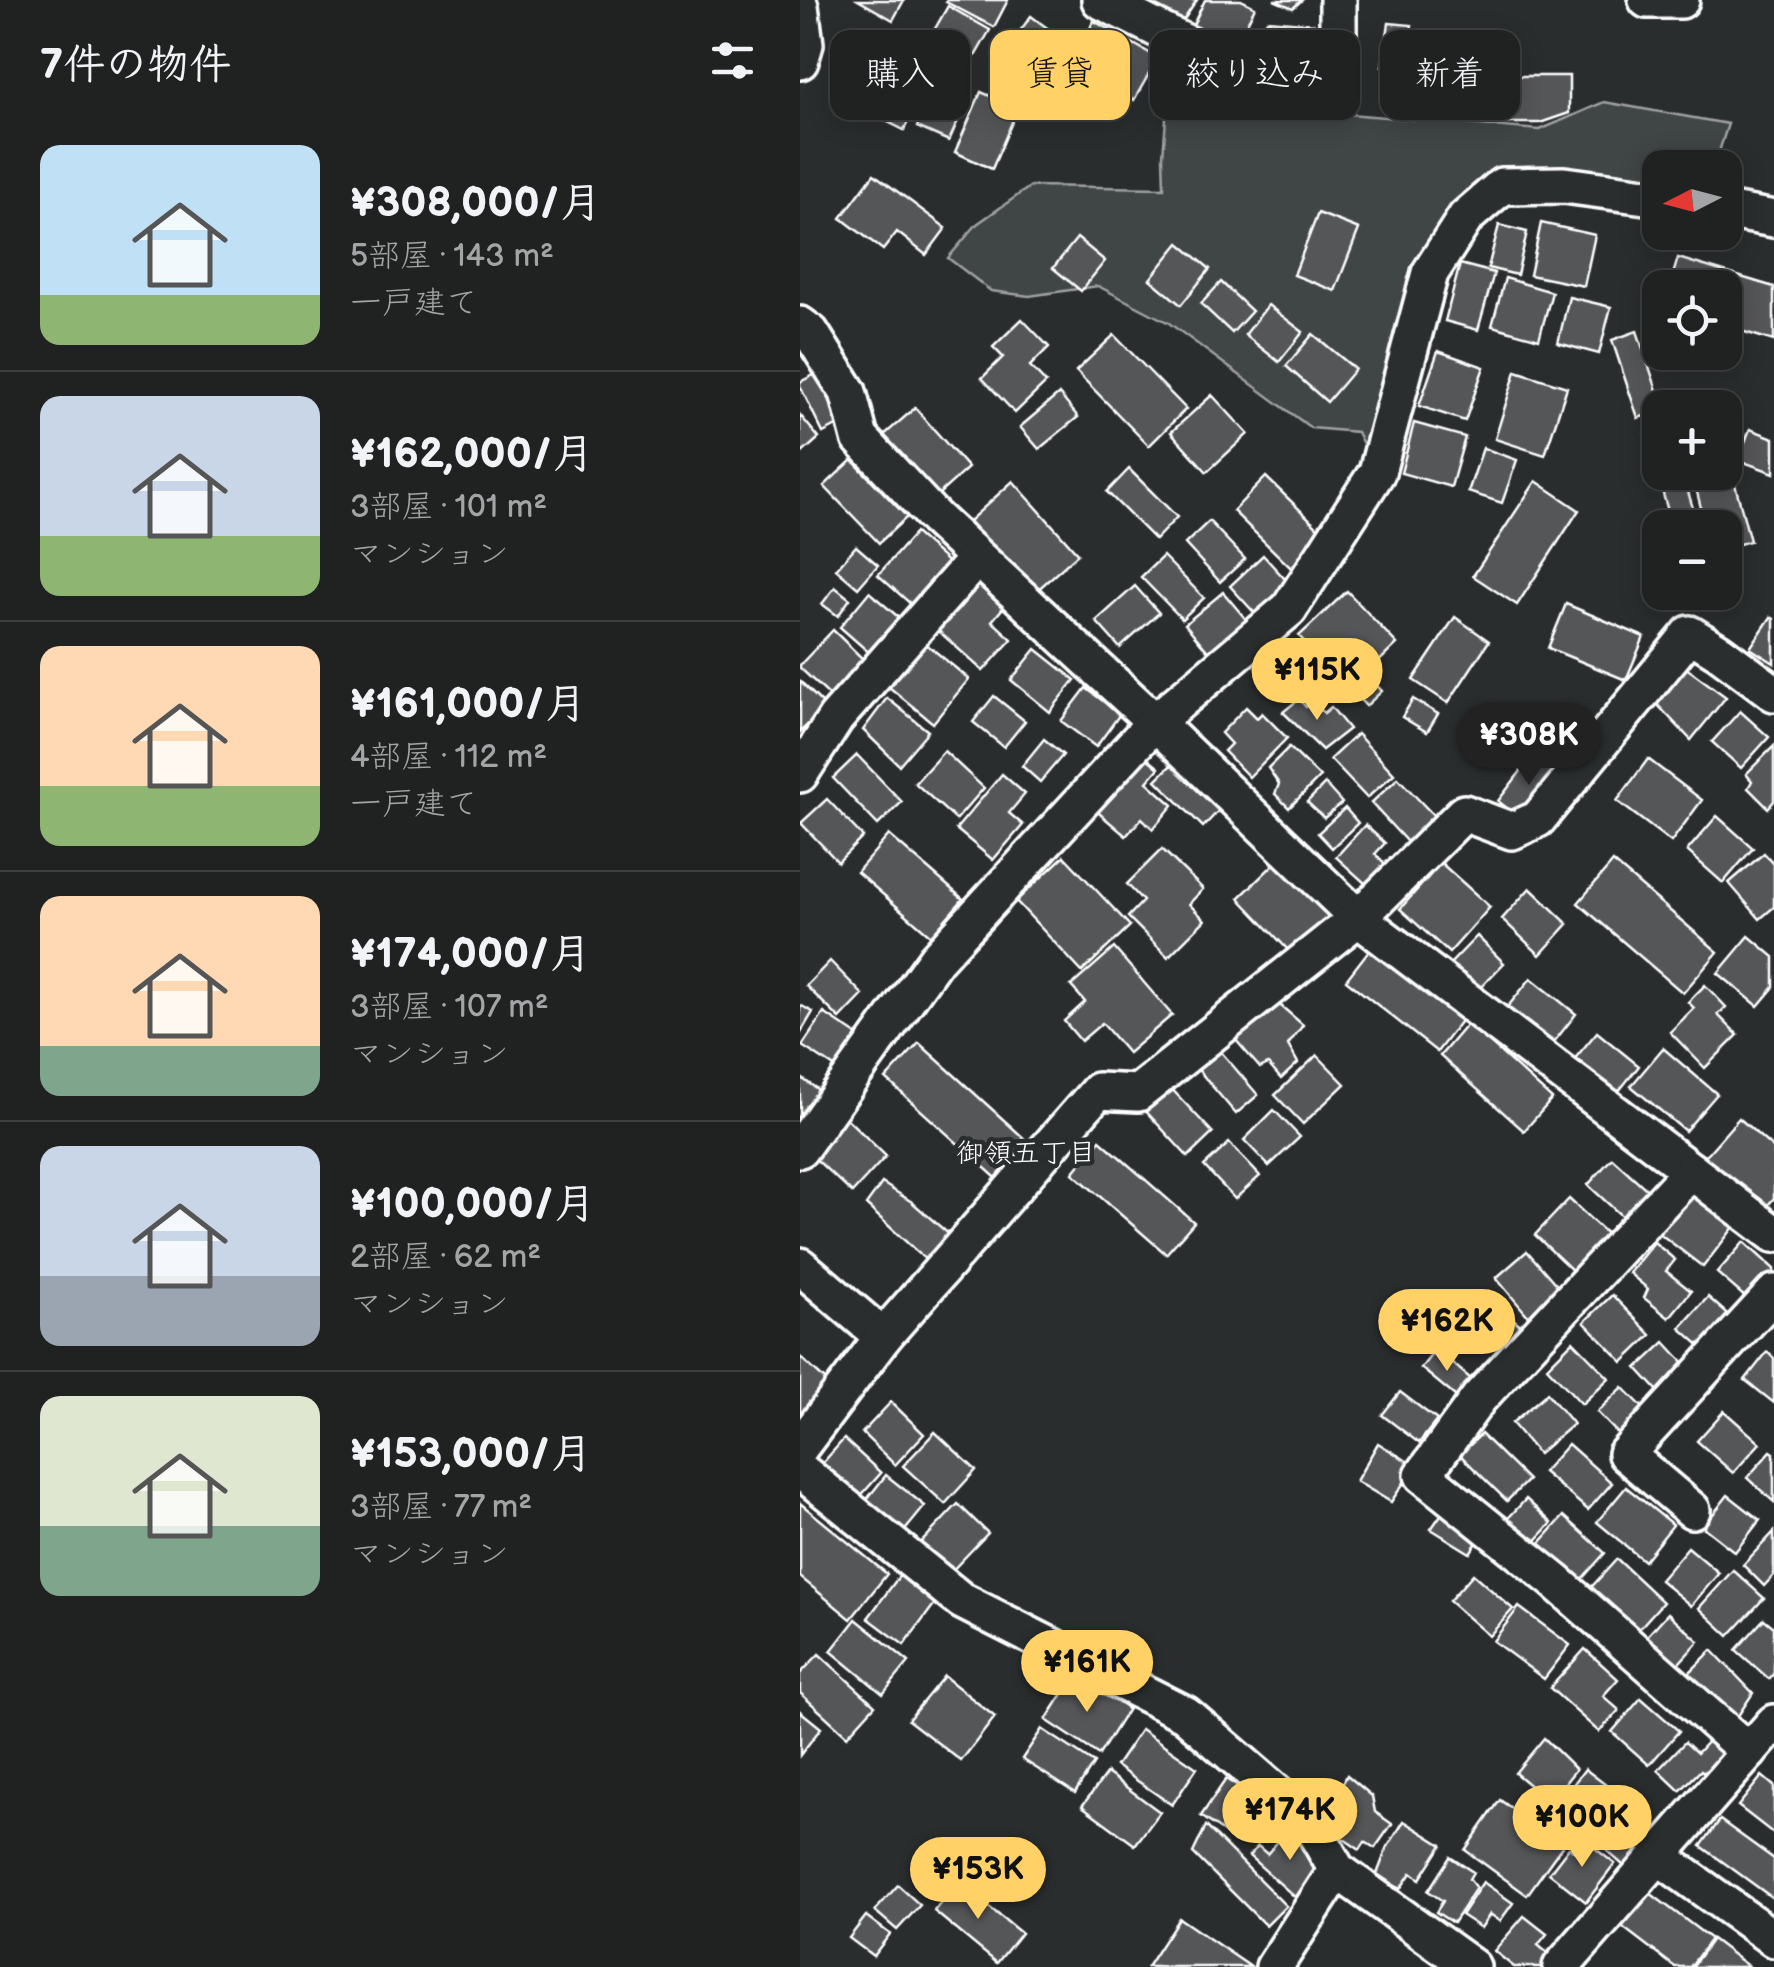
<!DOCTYPE html>
<html lang="ja">
<meta charset="utf-8">
<style>
:root{--surface:#202222;--page:#282a2a;--text:#f1f3f6;--muted:#a2a4a5;--line:#3d3f40;--accent:#ffd166}
body{margin:0;font-family:"Balsamiq Sans","Klee One",sans-serif;background:var(--page);color:var(--text);height:100vh;display:flex;flex-direction:column;font-size:38px;white-space:nowrap}
*{box-sizing:border-box;margin:0}
p{font-size:32px;color:var(--muted)}
.icon{flex:none;width:55px;height:55px;fill:none;stroke:currentColor;stroke-width:2;stroke-linecap:round;stroke-linejoin:round}
.map{position:relative;flex:1;overflow:hidden}
.side{display:flex;flex-direction:column;background:var(--surface);width:800px}
.side>*{flex:none}
.guide{position:absolute;left:30px;top:30px;width:792px;height:90px;display:flex;gap:20px}
.needle{width:65px;rotate:264deg}
.fabs{position:absolute;left:842px;top:150px;display:grid;gap:20px}
.fabs a{display:grid;place-items:center;width:100px;height:100px;border-radius:20px;background:var(--surface);box-shadow:0 5px 25px #0003,0 0 0 2px var(--line);font-size:50px}
.price{position:absolute;translate:-50% -85px;padding:0 22px;border-radius:35px;background:var(--accent);color:#111;font-size:32px;line-height:65px;filter:drop-shadow(0 2px 5px #0008)}
.price::after{content:'';position:absolute;left:50%;top:60px;width:30px;height:22px;margin-left:-15px;background:inherit;clip-path:polygon(0 0,100% 0,50% 100%)}
.price.current{background:#222;color:#fff}
ul{padding:0;list-style:none}
li{display:flex;align-items:center;gap:30px;height:250px;padding:0 40px}
li+li{border-top:2px solid var(--line)}
li span{display:grid;place-items:center;flex:none;width:280px;height:200px;border-radius:20px;color:#555}
li>.icon{margin-inline-start:auto}
span .icon{width:120px;height:120px;fill:#fffc;stroke-width:1}
li b{font-size:42px}
h2{display:flex;justify-content:space-between;align-items:center;height:120px;padding:0 40px;font-size:42px}
.pill{padding:0 35px;border-radius:20px;background:var(--surface);box-shadow:0 5px 25px #0003,0 0 0 2px var(--line);font-size:35px;line-height:90px}
.pill.current{background:var(--accent);color:#111}
main{display:flex;flex:1;min-height:0}
.map>svg:first-child{display:block}
</style>
<main>
<section class="side">
<h2>7件の物件<svg class="icon" aria-label="filters" viewBox="0 0 24 24"><path d="M4 7h16M4 17h16"/><circle cx="9" cy="7" r="2"/><circle cx="15" cy="17" r="2"/></svg></h2>
<ul>
<li><span style="background:linear-gradient(#bfe0f5 75%,#8fb573 0)"><svg class="icon" aria-label="home" viewBox="0 0 24 24"><path d="M3 11l9-7 9 7M6 9v11h12V9"/></svg></span><div><b>¥308,000/月</b><p>5部屋 · 143 m²</p><p>一戸建て</p></div></li>
<li><span style="background:linear-gradient(#c9d6e8 70%,#8fb573 0)"><svg class="icon" aria-label="home" viewBox="0 0 24 24"><path d="M3 11l9-7 9 7M6 9v11h12V9"/></svg></span><div><b>¥162,000/月</b><p>3部屋 · 101 m²</p><p>マンション</p></div></li>
<li><span style="background:linear-gradient(#ffd9b3 70%,#8fb573 0)"><svg class="icon" aria-label="home" viewBox="0 0 24 24"><path d="M3 11l9-7 9 7M6 9v11h12V9"/></svg></span><div><b>¥161,000/月</b><p>4部屋 · 112 m²</p><p>一戸建て</p></div></li>
<li><span style="background:linear-gradient(#ffd9b3 75%,#7fa58c 0)"><svg class="icon" aria-label="home" viewBox="0 0 24 24"><path d="M3 11l9-7 9 7M6 9v11h12V9"/></svg></span><div><b>¥174,000/月</b><p>3部屋 · 107 m²</p><p>マンション</p></div></li>
<li><span style="background:linear-gradient(#c9d6e8 65%,#9aa5b1 0)"><svg class="icon" aria-label="home" viewBox="0 0 24 24"><path d="M3 11l9-7 9 7M6 9v11h12V9"/></svg></span><div><b>¥100,000/月</b><p>2部屋 · 62 m²</p><p>マンション</p></div></li>
<li><span style="background:linear-gradient(#dfe7d0 65%,#7fa58c 0)"><svg class="icon" aria-label="home" viewBox="0 0 24 24"><path d="M3 11l9-7 9 7M6 9v11h12V9"/></svg></span><div><b>¥153,000/月</b><p>3部屋 · 77 m²</p><p>マンション</p></div></li>
</ul>
</section>
<div class="map">
<svg width="974" height="1967" viewBox="0 0 974 1967">
<rect width="100%" height="100%" fill="#2a2d2e"/>
<filter id="ink" filterUnits="userSpaceOnUse"><feTurbulence type="fractalNoise" baseFrequency=".01" numOctaves="2"/><feDisplacementMap in="SourceGraphic" scale="20" xChannelSelector="R" yChannelSelector="G"/><feConvolveMatrix kernelMatrix="1 2 1 2 8 2 1 2 1" color-interpolation-filters="sRGB"/></filter>
<g filter="url(#ink)">
<path fill="#414445" stroke="#a0a2a2" stroke-width="2.5" d="M404,102L740,130L804,102L928,124L914,167L860,168V198L764,185L666,217L577,472L557,432L511,428L369,323L298,286L229,296L191,291L148,258L177,224L231,186L364,188L363,156L367,106Z"/>
<g fill="#555758" stroke="#fff" stroke-width="2.5">
<path d="M58,0H104L93,20Z"/>
<path d="M147,0H208L194,27L146,2Z"/>
<path d="M335,0H397L377,30Z"/>
<path d="M405,0H441L455,7L431,55L389,33Z"/>
<path d="M474,0H502L493,8Z"/>
<path d="M148,6L190,30L170,65L128,41Z"/>
<path d="M231,16L272,46L242,87L201,57Z"/>
<path d="M467,20L514,24L510,63L446,57Z"/>
<path d="M294,21L358,58L334,100L270,64Z"/>
<path d="M589,23L612,25L603,70L582,66Z"/>
<path d="M91,64L127,82L104,130L68,112Z"/>
<path d="M625,72L683,86L674,123L616,108Z"/>
<path d="M697,76H769V113L740,123H696Z"/>
<path d="M134,88L166,102L149,141L117,127Z"/>
<path d="M181,92L218,108L192,169L155,152Z"/>
<path d="M74,174L146,228L126,255L97,232L83,250L41,218Z"/>
<path d="M518,213L559,229L535,291L494,275Z"/>
<path d="M741,223L795,235L784,286L730,275Z"/>
<path d="M699,225L727,232L717,275L688,268Z"/>
<path d="M277,238L305,261L281,291L253,268Z"/>
<path d="M379,243L410,269L381,305L350,279Z"/>
<path d="M878,258L974,287V341L925,326V288H869Z"/>
<path d="M660,264L694,273L678,330L645,321Z"/>
<path d="M705,278L752,292L739,339L692,326Z"/>
<path d="M421,282L452,311L432,333L401,304Z"/>
<path d="M769,297L811,307L799,354L758,343Z"/>
<path d="M468,305L503,332L479,362L445,335Z"/>
<path d="M222,319L249,347L230,366L246,383L215,413L182,378L203,357L193,347Z"/>
<path d="M837,331L863,408H860V411L838,418L812,340Z"/>
<path d="M513,334L555,369L527,402L486,366Z"/>
<path d="M314,335L386,409L349,446L276,371Z"/>
<path d="M638,351L684,367L665,421L619,406Z"/>
<path d="M22,371L46,421L23,433L0,386V382Z"/>
<path d="M716,371L767,387L745,455L695,439Z"/>
<path d="M259,394L278,417L239,449L220,427Z"/>
<path d="M412,395L448,434L407,472L371,432Z"/>
<path d="M115,408L168,468L130,502L76,442Z"/>
<path d="M0,415L19,438L0,455Z"/>
<path d="M614,423L665,437L651,487L601,473Z"/>
<path d="M860,429V472H882L899,528H873L845,433Z"/>
<path d="M950,429L974,438V473L938,460Z"/>
<path d="M925,446L950,541L925,548V528H906L892,472H925Z"/>
<path d="M683,448L717,460L702,503L668,492Z"/>
<path d="M52,460L107,517L79,543L24,486Z"/>
<path d="M329,469L377,517L355,540L307,492Z"/>
<path d="M466,477L527,536L493,570L433,511Z"/>
<path d="M213,481L278,554L234,593L169,521Z"/>
<path d="M736,481L779,510L717,605L673,576Z"/>
<path d="M409,521L445,559L420,582L385,544Z"/>
<path d="M115,533L150,564L113,606L78,575Z"/>
<path d="M56,546L78,565L58,588L36,569Z"/>
<path d="M463,555L494,589L461,620L430,586Z"/>
<path d="M363,556L404,598L382,619L341,577Z"/>
<path d="M180,576L208,602L192,621L212,639L183,671L134,627Z"/>
<path d="M335,586L359,613L320,648L296,621Z"/>
<path d="M35,587L50,599L38,616L22,604Z"/>
<path d="M547,591L597,644L566,674L582,691L566,706L499,636Z"/>
<path d="M69,592L103,621L73,656L40,627Z"/>
<path d="M423,592L449,623L411,655L385,624Z"/>
<path d="M766,604L844,637L826,680L748,648Z"/>
<path d="M655,617L689,641L648,703L613,680Z"/>
<path d="M971,617L974,619V663L950,648Z"/>
<path d="M33,630L66,662L32,698L0,668V665Z"/>
<path d="M125,643L169,679L133,723L89,687Z"/>
<path d="M236,649L275,680L250,712L211,680Z"/>
<path d="M881,664L926,697L891,740L853,700Z"/>
<path d="M0,681L26,707L0,732Z"/>
<path d="M286,688L320,714L296,747L261,721Z"/>
<path d="M194,696L225,721L204,747L173,722Z"/>
<path d="M87,698L128,731L99,765L63,730Z"/>
<path d="M499,699L506,707L512,701L524,713L531,707L549,729L522,750L483,712Z"/>
<path d="M613,699L638,714L627,732L602,717Z"/>
<path d="M446,707L457,718L462,713L487,738L449,777L424,751L431,744L421,733Z"/>
<path d="M940,711L969,737L941,768L912,742Z"/>
<path d="M557,734L594,774L567,798L530,759Z"/>
<path d="M244,739L263,755L240,782L222,766Z"/>
<path d="M974,746V801L968,808L948,788L952,781L946,774Z"/>
<path d="M489,747L520,777L489,808L475,794L479,784L468,768Z"/>
<path d="M144,751L184,788L156,820L115,783Z"/>
<path d="M341,753L359,768L347,782L373,805L353,829L342,818L326,836L293,808Z"/>
<path d="M734,754L761,774L725,822L698,801Z"/>
<path d="M57,755L102,802L78,825L33,778Z"/>
<path d="M377,759L424,805L403,827L356,780Z"/>
<path d="M848,759L902,800L871,842L817,801Z"/>
<path d="M202,774L225,794L209,813L223,825L193,860L156,829Z"/>
<path d="M598,778L636,818L608,843L571,803Z"/>
<path d="M525,784L542,803L524,818L507,802Z"/>
<path d="M27,799L63,837L38,862L1,823Z"/>
<path d="M545,808L558,823L532,848L518,833Z"/>
<path d="M917,816L953,848L923,883L887,851Z"/>
<path d="M565,825L585,843L575,854L586,865L567,885L536,857Z"/>
<path d="M89,835L163,899L131,936L57,872Z"/>
<path d="M362,849L403,889L389,904L405,920L368,957L328,917L343,901L327,884Z"/>
<path d="M964,853L974,864V907L960,919L929,883Z"/>
<path d="M264,856L330,926L282,972L216,901Z"/>
<path d="M476,862L529,917L491,953L439,898Z"/>
<path d="M813,862L918,952L883,993L778,903Z"/>
<path d="M641,863L690,907L649,953L600,909Z"/>
<path d="M730,888L768,924L740,955L702,919Z"/>
<path d="M677,936L704,963L675,993L648,966Z"/>
<path d="M949,936L974,957V987L958,1006L918,973Z"/>
<path d="M573,945L664,1017L637,1052L546,980Z"/>
<path d="M314,948L372,1015L328,1053L302,1023L281,1041L264,1021L285,1002L271,986Z"/>
<path d="M30,961L63,995L40,1019L6,986Z"/>
<path d="M731,978L776,1014L750,1047L705,1010Z"/>
<path d="M905,985L926,1007L918,1015L938,1035L905,1068L870,1032L894,1008L888,1002Z"/>
<path d="M473,999L503,1025L488,1045L498,1063L481,1079L468,1064L460,1068L435,1039Z"/>
<path d="M0,1005L13,1012L0,1034Z"/>
<path d="M24,1013L57,1035L36,1068L2,1046Z"/>
<path d="M668,1023L752,1099L724,1131L640,1056Z"/>
<path d="M797,1032L839,1066L814,1097L772,1062Z"/>
<path d="M119,1043L237,1150L205,1186L86,1079Z"/>
<path d="M416,1046L458,1095L436,1114L394,1065Z"/>
<path d="M863,1048L917,1094L885,1131L831,1086Z"/>
<path d="M517,1055L545,1084L503,1124L475,1095Z"/>
<path d="M0,1077L20,1091L0,1121Z"/>
<path d="M367,1084L413,1133L388,1157L342,1107Z"/>
<path d="M474,1110L500,1137L469,1166L444,1140Z"/>
<path d="M42,1114L86,1156L52,1193L7,1151Z"/>
<path d="M939,1118L974,1149V1198L963,1211L903,1159Z"/>
<path d="M300,1140L394,1222L366,1254L273,1173Z"/>
<path d="M429,1143L460,1176L435,1199L404,1166Z"/>
<path d="M812,1158L853,1195L828,1222L788,1185Z"/>
<path d="M82,1183L112,1202L151,1236L128,1262L66,1205Z"/>
<path d="M894,1188L937,1223L903,1267L859,1233Z"/>
<path d="M769,1199L811,1238L777,1275L735,1235Z"/>
<path d="M854,1242L875,1260L866,1271L891,1291L869,1318L844,1298L848,1289L829,1273Z"/>
<path d="M944,1242L974,1269V1282L954,1305L917,1273Z"/>
<path d="M727,1251L761,1290L729,1317L696,1278Z"/>
<path d="M682,1294L723,1327L703,1350L661,1318Z"/>
<path d="M812,1295L851,1335L823,1362L784,1322Z"/>
<path d="M908,1297L941,1326L913,1357L880,1328Z"/>
<path d="M773,1341L809,1378L782,1404L747,1367Z"/>
<path d="M865,1342L896,1376L868,1402L837,1368Z"/>
<path d="M636,1349L671,1379L661,1401L621,1368Z"/>
<path d="M967,1352L974,1358V1403L945,1380Z"/>
<path d="M0,1357L35,1389L6,1421L0,1416Z"/>
<path d="M823,1387L853,1418L827,1443L797,1412Z"/>
<path d="M600,1392L637,1420L619,1443L582,1415Z"/>
<path d="M747,1393L773,1424L738,1454L712,1423Z"/>
<path d="M91,1402L124,1434L95,1465L62,1433Z"/>
<path d="M924,1411L960,1443L933,1473L897,1441Z"/>
<path d="M135,1432L176,1470L145,1504L103,1466Z"/>
<path d="M681,1434L728,1480L707,1501L660,1455Z"/>
<path d="M44,1439L81,1473L57,1500L20,1466Z"/>
<path d="M578,1443L615,1466L591,1502L556,1481Z"/>
<path d="M768,1444L812,1483L788,1510L743,1472Z"/>
<path d="M971,1451L974,1453V1502L947,1478Z"/>
<path d="M86,1475L125,1506L102,1534L64,1503Z"/>
<path d="M826,1487L873,1525L844,1561L797,1522Z"/>
<path d="M928,1495L960,1520L935,1552L903,1527Z"/>
<path d="M652,1499L689,1524L670,1553L631,1529Z"/>
<path d="M726,1499L752,1523L727,1550L701,1526Z"/>
<path d="M0,1503L87,1574L51,1619L0,1577Z"/>
<path d="M158,1504L188,1533L145,1578L115,1549Z"/>
<path d="M764,1516L805,1553L772,1590L731,1553Z"/>
<path d="M974,1532V1575L964,1586L943,1565Z"/>
<path d="M888,1547L919,1573L891,1606L860,1580Z"/>
<path d="M817,1559L863,1602L828,1641L786,1593Z"/>
<path d="M933,1570L964,1598L929,1636L899,1608Z"/>
<path d="M673,1574L713,1609L689,1636L649,1601Z"/>
<path d="M100,1575L136,1602L104,1645L68,1618Z"/>
<path d="M719,1607L770,1645L744,1679L693,1641Z"/>
<path d="M868,1613L899,1641L870,1673L839,1645Z"/>
<path d="M56,1619L109,1662L83,1694L31,1651Z"/>
<path d="M964,1619L974,1627V1673L969,1679L936,1650Z"/>
<path d="M785,1649L818,1679L803,1696L819,1710L799,1732L750,1688Z"/>
<path d="M912,1650L953,1693L932,1725L883,1679Z"/>
<path d="M19,1654L75,1705L47,1736L0,1693V1674Z"/>
<path d="M275,1675L328,1709L299,1755L246,1720Z"/>
<path d="M144,1676L195,1717L161,1761L108,1720Z"/>
<path d="M841,1698L879,1731L849,1765L812,1732Z"/>
<path d="M0,1711L21,1728L0,1755Z"/>
<path d="M242,1729L294,1763L275,1793L222,1759Z"/>
<path d="M341,1729L397,1768L372,1805L316,1766Z"/>
<path d="M913,1736L935,1756L912,1780L901,1770L880,1791L858,1770L885,1742L897,1753Z"/>
<path d="M744,1738L776,1769L750,1802L715,1773Z"/>
<path d="M785,1769L823,1798L793,1837L755,1808Z"/>
<path d="M307,1773L360,1812L335,1845L282,1806Z"/>
<path d="M547,1775L572,1796L575,1812L592,1824L575,1848L565,1842L560,1850L525,1826L535,1812L537,1795Z"/>
<path d="M962,1776L974,1786V1834L938,1806Z"/>
<path d="M426,1779L479,1815L461,1841L443,1829L435,1840L401,1816Z"/>
<path d="M700,1800L763,1845L727,1895L665,1850Z"/>
<path d="M832,1806L865,1834L832,1873L799,1844Z"/>
<path d="M920,1820L974,1859V1899L901,1846Z"/>
<path d="M604,1821L642,1845L620,1879L611,1873L600,1889L577,1874L587,1848Z"/>
<path d="M406,1826L486,1906L466,1926L393,1853Z"/>
<path d="M488,1830L526,1863L496,1898L449,1856L458,1846L467,1854Z"/>
<path d="M787,1842L815,1864L786,1902L749,1873L769,1847L778,1854Z"/>
<path d="M650,1857L673,1872L669,1879L676,1888L653,1923L636,1912L643,1901L628,1891Z"/>
<path d="M158,1882L221,1933L197,1963L134,1911Z"/>
<path d="M683,1882L713,1903L700,1921L690,1914L681,1928L661,1915Z"/>
<path d="M98,1885L120,1905L97,1930L75,1911Z"/>
<path d="M846,1890L911,1939L890,1967H875L820,1925Z"/>
<path d="M66,1916L90,1934L73,1956L49,1938Z"/>
<path d="M724,1916L747,1934L738,1945L752,1957L744,1967H714L694,1951Z"/>
<path d="M379,1918L451,1967H347Z"/>
<path d="M912,1939L949,1967H892Z"/>
</g>
<g fill="none" stroke-linecap="round" stroke-linejoin="round">
<g stroke="#fff" stroke-width="42">
<g id="minor">
<path d="M300,0L453,77L488,80L538,73V0"/>
<path d="M847,0H881"/>
<path d="M0,6L5,44L0,61"/>
<path d="M925,210L974,219"/>
<path d="M0,325L11,333L48,392L60,438L135,518L355,722L558,918L974,1234"/>
<path d="M0,774L36,718L177,558"/>
<path d="M0,1149L136,959L355,722L489,609L577,472L630,273L666,217L702,186L764,185L860,198"/>
<path d="M891,1171L679,1398L623,1475L755,1581L949,1752"/>
<path d="M0,1266L83,1337"/>
<path d="M0,1447L83,1337L298,1091L338,1093L558,918L664,813L712,831L738,819L890,634L919,652L974,693"/>
<path d="M0,1470L162,1601L385,1714L508,1820L537,1870L672,1967"/>
<path d="M892,1510L826,1454L974,1293"/>
<path d="M858,1856L974,1939"/>
<path d="M474,1967L537,1870"/>
<path d="M761,1967L974,1723"/>
</g>
</g>
<use href="#minor" stroke="#2a2d2e" stroke-width="35"/>
</g>
</g>
<g text-anchor="middle" stroke-width="9" stroke-linejoin="round" paint-order="stroke">
<g font-size="28" fill="#fff" stroke="#2a2d2e">
<text x="226" y="1162">御領五丁目</text>
</g>
</g>
</svg>
<div class="fabs">
<a><svg class="needle" viewBox="-14 -14 28 28"><path d="M0-13l5 13h-10z" fill="#e53935"/><path d="M0 13l5-13h-10z" fill="#a2a4a5"/></svg></a>
<a><svg class="icon" aria-label="locate" viewBox="0 0 24 24"><circle cx="12" cy="12" r="6"/><path d="M12 2v4M12 18v4M2 12h4M18 12h4"/></svg></a>
<a>+</a>
<a>−</a>
</div>
<b class="price" style="left:517px;top:723px">¥115K</b>
<b class="price current" style="left:729px;top:788px">¥308K</b>
<b class="price" style="left:647px;top:1374px">¥162K</b>
<b class="price" style="left:287px;top:1715px">¥161K</b>
<b class="price" style="left:490px;top:1863px">¥174K</b>
<b class="price" style="left:782px;top:1870px">¥100K</b>
<b class="price" style="left:178px;top:1922px">¥153K</b>
<div class="guide">
<a class="pill">購入</a>
<a class="pill current">賃貸</a>
<a class="pill">絞り込み</a>
<a class="pill">新着</a>
</div>
</div>
</main>
